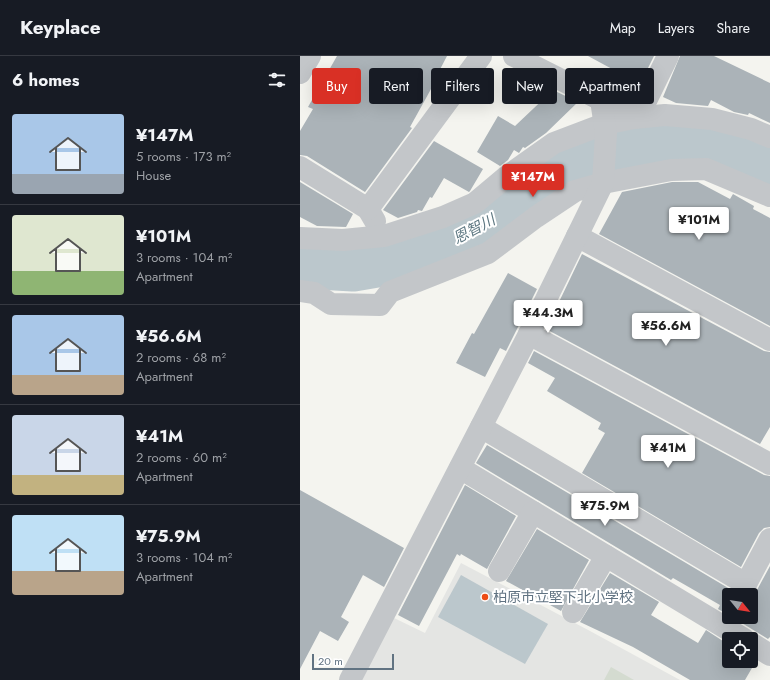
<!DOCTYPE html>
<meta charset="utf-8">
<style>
:root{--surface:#171b24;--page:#20242c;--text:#f1f3f6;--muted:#9ea1a6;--line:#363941;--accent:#d93025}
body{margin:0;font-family:Jost,"Noto Sans JP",sans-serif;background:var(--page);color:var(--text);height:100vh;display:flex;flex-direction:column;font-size:15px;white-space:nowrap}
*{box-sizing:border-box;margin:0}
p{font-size:13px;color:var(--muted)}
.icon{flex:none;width:22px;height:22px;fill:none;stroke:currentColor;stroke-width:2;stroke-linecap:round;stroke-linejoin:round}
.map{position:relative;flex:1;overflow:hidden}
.details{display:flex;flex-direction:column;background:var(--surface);width:300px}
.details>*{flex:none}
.hud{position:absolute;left:12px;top:12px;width:380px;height:36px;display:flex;gap:8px}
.needle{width:26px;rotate:120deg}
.fabs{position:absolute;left:422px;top:532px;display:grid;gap:8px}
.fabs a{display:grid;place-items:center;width:36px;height:36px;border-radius:4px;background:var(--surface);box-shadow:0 4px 16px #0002;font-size:20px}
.scale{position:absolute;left:12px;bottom:10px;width:82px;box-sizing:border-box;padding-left:4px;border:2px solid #617382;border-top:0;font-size:11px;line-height:14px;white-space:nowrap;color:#617382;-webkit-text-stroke:3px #fff;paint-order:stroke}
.price{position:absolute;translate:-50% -34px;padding:0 9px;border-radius:4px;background:#fff;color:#222;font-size:13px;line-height:26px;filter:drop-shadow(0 1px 2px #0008)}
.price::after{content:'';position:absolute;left:50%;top:24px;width:12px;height:9px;margin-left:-6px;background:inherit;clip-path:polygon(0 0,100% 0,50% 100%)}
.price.active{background:var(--accent);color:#fff}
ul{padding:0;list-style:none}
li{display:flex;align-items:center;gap:12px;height:100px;padding:0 12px}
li+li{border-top:1px solid var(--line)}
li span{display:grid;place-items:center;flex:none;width:112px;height:80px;border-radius:4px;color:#555}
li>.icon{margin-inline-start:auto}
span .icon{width:48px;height:48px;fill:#fffc;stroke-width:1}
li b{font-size:17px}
h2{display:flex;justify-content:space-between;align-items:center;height:48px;padding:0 12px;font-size:17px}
.tag{padding:0 14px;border-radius:4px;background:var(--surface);box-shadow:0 4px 16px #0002;font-size:14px;line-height:36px}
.tag.active{background:var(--accent);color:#fff}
header{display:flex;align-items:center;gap:24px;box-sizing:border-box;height:56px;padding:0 20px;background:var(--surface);border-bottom:1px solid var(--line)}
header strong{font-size:19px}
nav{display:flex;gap:22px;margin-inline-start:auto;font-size:14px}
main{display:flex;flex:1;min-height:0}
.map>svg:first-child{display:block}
</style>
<header>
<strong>Keyplace</strong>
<nav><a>Map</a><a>Layers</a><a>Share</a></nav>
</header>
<main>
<section class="details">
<h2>6 homes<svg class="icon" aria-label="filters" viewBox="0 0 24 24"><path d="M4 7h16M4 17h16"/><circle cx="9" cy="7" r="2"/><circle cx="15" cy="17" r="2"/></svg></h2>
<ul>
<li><span style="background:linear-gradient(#a9c7e8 75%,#9aa5b1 0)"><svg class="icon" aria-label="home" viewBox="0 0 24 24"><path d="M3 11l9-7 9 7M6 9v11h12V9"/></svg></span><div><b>¥147M</b><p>5 rooms · 173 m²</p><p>House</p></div></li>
<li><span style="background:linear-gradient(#dfe7d0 70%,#8fb573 0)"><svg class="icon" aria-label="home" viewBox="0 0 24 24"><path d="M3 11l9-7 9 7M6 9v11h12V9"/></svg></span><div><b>¥101M</b><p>3 rooms · 104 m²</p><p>Apartment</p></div></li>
<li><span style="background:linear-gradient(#a9c7e8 75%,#b9a48a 0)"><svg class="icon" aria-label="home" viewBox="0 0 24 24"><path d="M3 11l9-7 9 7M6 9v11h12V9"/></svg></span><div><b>¥56.6M</b><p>2 rooms · 68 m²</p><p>Apartment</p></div></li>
<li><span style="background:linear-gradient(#c9d6e8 75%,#c2b280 0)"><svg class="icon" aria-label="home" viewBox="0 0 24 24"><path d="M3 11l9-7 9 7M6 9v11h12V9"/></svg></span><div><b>¥41M</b><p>2 rooms · 60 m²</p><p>Apartment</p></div></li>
<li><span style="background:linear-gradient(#bfe0f5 70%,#b9a48a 0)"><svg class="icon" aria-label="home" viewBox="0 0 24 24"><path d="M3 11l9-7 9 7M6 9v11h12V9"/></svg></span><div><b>¥75.9M</b><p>3 rooms · 104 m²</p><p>Apartment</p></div></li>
</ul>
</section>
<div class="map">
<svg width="470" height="624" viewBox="0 0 470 624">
<rect width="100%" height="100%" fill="#f4f4ef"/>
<path fill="#e4e5e3" d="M161,507L290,575L380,624H62L92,561L125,577Z"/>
<path fill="#d4dbd0" d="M311,611L334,624H304Z"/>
<path fill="#bbc7cc" d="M161,519L248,568L225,608L138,561Z"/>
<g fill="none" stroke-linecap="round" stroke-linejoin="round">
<path stroke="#bbc7cc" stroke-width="49" d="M0,208L53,211L123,199L192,167L250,119L319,92L371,81L423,94L470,114"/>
</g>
<g fill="#abb3b8">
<path d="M37,0H147L135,23L136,24L110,71L112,72L65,136L7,100L0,99V75L13,53L8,51Z"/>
<path d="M288,0H354L340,28Z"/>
<path d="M380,0H414L470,27V67L449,57L448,59L434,56L411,44L408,50L376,47L363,41Z"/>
<path d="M253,34L278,46L246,77L225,92L223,91L219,97L214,94L208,104L200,110L177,96L198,60L215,70Z"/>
<path d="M134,85L183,113L170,135L169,136L144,122L132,142L130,141L122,155L118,154L117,156L98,162L83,154Z"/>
<path d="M0,126L53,158L46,171L17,170L0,161Z"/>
<path d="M372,126H398L430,143L433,138L454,150L453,153L470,162V270L299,178L322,136Z"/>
<path d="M282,198L464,295L470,296V371L460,388L246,273Z"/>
<path d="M208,217L237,233L206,295L200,292L185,321L156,307L172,277L174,278Z"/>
<path d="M234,295L464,419L470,420V471L464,472L459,477L441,511L282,417L305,377L298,373L301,367L247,335L255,322L228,307Z"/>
<path d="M187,389L440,539H429V559L418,553L420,549L373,522L371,524L176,407Z"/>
<path d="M165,429L216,460L187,513L161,498L160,500L157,498L119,570L98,559Z"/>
<path d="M0,434L104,492L84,531L63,519L41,561L49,566L38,585L20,575L0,613Z"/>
<path d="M237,473L289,504L261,555L206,525Z"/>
<path d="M470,510V581L468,583L432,561H451V539L457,534Z"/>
<path d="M310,517L359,546L351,559L398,587L406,574L429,589V605H451V602L456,605L445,624H390L333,591L280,566Z"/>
</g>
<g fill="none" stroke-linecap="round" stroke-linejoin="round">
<g stroke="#c3c6c9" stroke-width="22">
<path d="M214,0L301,44L342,53L368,0"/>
<path d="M0,17L10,0"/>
<path d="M0,111L68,153L75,165"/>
<path d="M68,153L181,0"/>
<path d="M277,180L470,284"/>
<path d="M0,182L43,184L84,180L143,161L175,147L206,121L254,87L304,68L334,62L365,59L412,63L451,73L470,81"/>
<path d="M0,235L14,237L31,248L80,249L90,236L188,197L236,161L275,135L303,127L371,114L406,113L470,140"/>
<path d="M229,278L470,408"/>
<path d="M181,371L446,528L470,483"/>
<path d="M160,412L444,583"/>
<path d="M199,515L233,456"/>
<path d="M273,556L306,500"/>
<path d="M451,587L470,599"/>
<path d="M50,624L229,278L303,127L306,77L301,44"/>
</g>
</g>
<circle fill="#ed4c16" stroke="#fff" stroke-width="1.5" cx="185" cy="541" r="4"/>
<g text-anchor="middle" stroke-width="4" stroke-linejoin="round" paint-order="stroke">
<g font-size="14" fill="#617382" stroke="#fff" text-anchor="start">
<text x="193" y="546">柏原市立堅下北小学校</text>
</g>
<g font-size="15" font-style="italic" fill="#5c7680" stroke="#fff">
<text transform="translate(174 173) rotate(-28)" y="5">恩智川</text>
</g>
</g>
</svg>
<div class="fabs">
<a><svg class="needle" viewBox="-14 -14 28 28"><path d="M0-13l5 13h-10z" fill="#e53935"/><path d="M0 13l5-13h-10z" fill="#9ea1a6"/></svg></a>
<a><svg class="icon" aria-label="locate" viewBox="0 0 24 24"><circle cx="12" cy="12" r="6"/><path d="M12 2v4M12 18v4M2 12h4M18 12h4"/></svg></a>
</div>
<div class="scale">20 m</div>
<b class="price active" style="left:233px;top:142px">¥147M</b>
<b class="price" style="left:399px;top:185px">¥101M</b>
<b class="price" style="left:248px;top:278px">¥44.3M</b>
<b class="price" style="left:366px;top:291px">¥56.6M</b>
<b class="price" style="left:368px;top:413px">¥41M</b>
<b class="price" style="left:305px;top:471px">¥75.9M</b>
<div class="hud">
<a class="tag active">Buy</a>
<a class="tag">Rent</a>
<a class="tag">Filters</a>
<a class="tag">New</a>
<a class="tag">Apartment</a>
</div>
</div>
</main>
